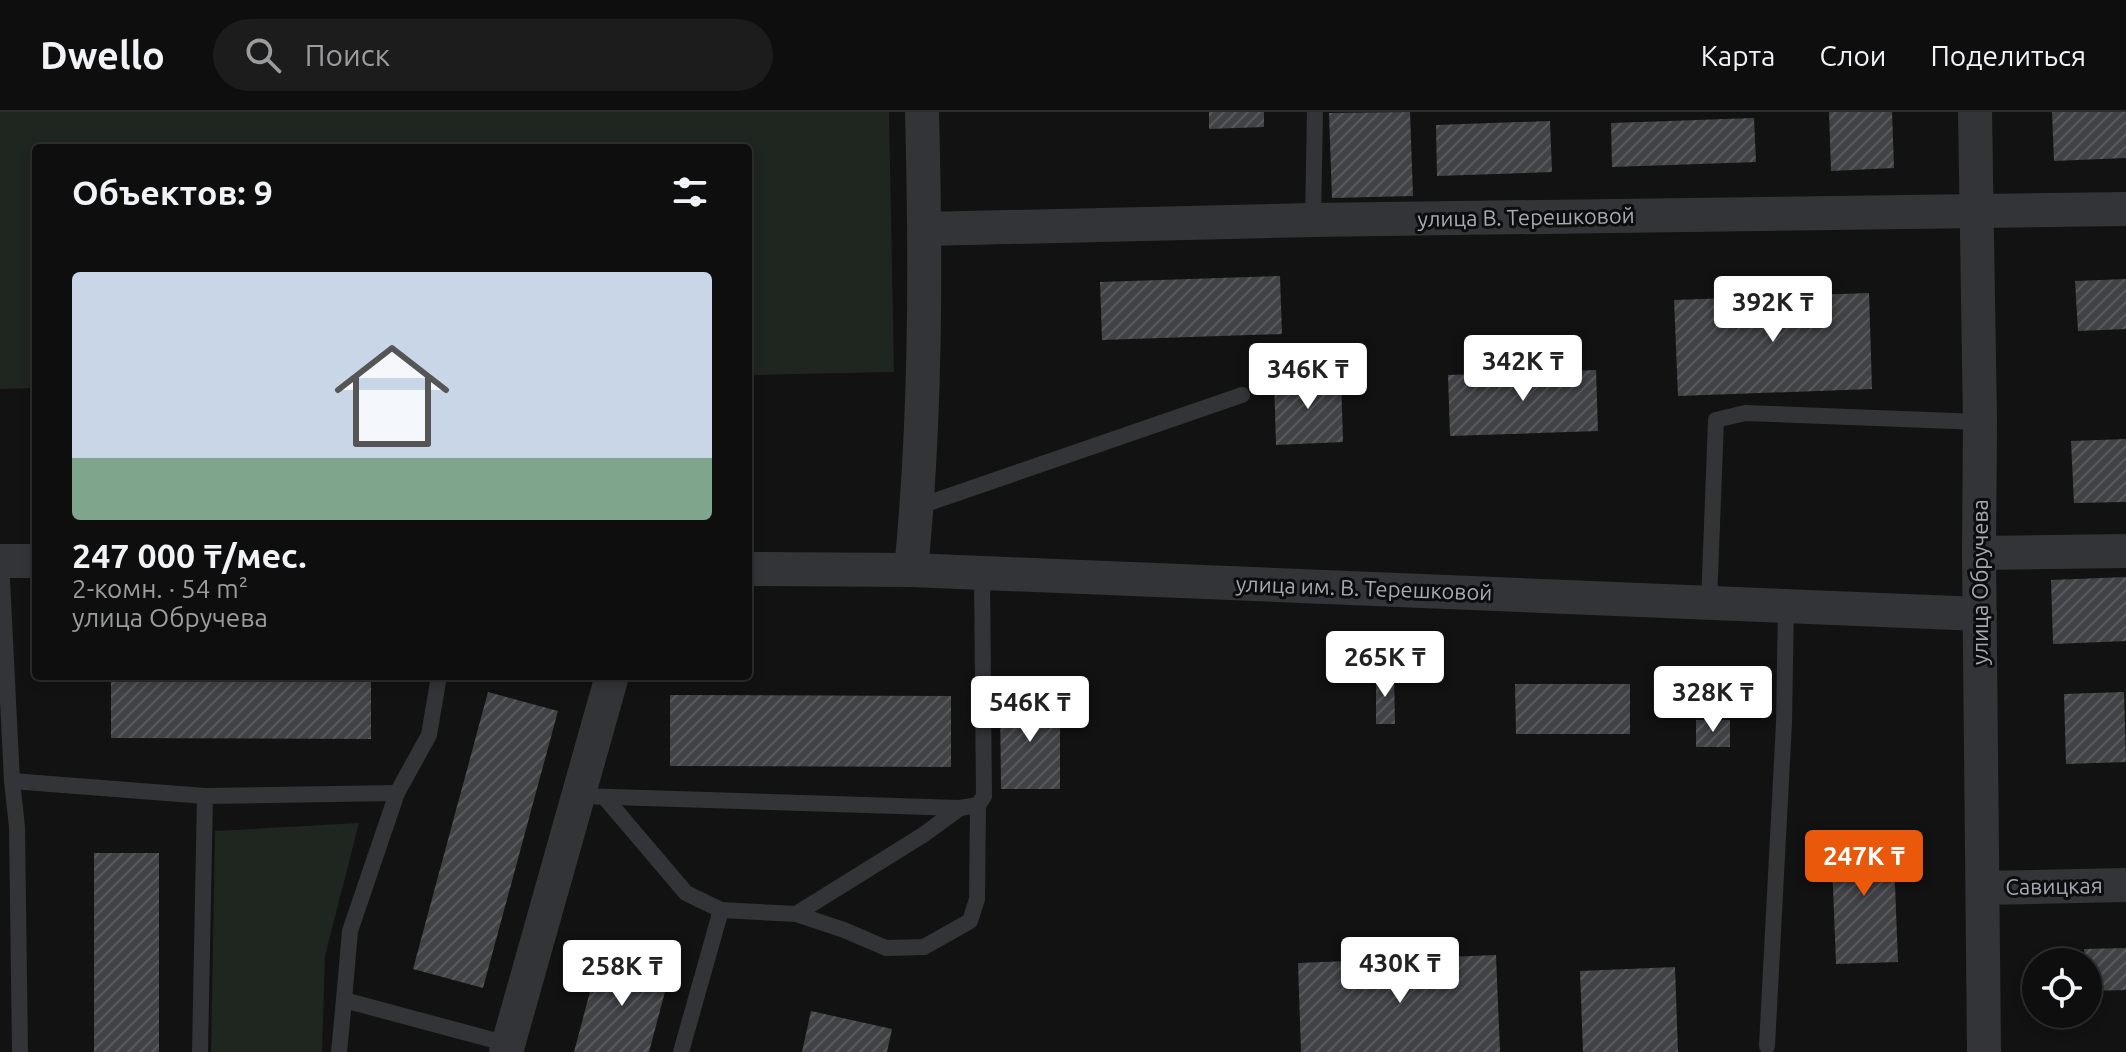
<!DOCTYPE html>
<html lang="ru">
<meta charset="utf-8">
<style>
:root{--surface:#0e0e0e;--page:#1c1c1c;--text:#f1f3f6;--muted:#9b9c9e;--line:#2e2e2e;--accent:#ea580c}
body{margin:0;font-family:Ubuntu,sans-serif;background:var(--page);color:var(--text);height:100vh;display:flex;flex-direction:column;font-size:30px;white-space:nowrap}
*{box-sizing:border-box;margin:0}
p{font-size:26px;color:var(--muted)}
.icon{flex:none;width:44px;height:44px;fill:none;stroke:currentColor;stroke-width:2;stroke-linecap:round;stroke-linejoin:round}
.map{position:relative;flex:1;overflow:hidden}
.side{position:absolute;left:32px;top:32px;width:720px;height:536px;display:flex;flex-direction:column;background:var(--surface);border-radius:8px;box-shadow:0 4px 12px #0003,0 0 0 2px var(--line)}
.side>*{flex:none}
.buttons{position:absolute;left:2022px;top:836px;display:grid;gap:16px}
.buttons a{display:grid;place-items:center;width:80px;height:80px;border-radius:50%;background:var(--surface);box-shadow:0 4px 12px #0003,0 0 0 2px var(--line);font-size:40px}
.price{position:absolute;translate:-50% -68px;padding:0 18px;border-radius:8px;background:#fff;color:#222;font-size:26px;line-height:52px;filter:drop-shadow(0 2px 4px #0008)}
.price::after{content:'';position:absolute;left:50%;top:48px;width:24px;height:18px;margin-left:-12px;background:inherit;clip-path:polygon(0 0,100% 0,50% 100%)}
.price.on{background:var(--accent);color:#fff}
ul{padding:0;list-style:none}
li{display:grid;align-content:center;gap:16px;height:424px;padding:0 40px}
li+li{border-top:2px solid var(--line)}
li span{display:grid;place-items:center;height:248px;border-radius:8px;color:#555}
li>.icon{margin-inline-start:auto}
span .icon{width:144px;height:144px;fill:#fffc;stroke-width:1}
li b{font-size:34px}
h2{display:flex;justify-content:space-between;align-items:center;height:96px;padding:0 40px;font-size:34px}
header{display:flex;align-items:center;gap:48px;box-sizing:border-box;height:112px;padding:0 40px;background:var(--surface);border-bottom:2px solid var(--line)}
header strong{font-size:38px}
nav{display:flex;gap:44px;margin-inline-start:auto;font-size:28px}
.search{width:560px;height:72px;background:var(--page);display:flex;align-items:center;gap:20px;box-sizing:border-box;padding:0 28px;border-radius:44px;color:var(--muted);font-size:30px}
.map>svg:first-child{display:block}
</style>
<header>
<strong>Dwello</strong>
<div class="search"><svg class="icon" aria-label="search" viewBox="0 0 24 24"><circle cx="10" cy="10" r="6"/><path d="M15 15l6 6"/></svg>Поиск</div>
<nav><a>Карта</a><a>Слои</a><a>Поделиться</a></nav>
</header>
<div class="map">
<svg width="2126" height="940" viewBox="0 0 2126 940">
<defs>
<pattern id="building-hatch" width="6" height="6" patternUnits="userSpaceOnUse" patternTransform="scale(2)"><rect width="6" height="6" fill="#414246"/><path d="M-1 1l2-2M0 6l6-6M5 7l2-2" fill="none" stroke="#595a5e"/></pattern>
</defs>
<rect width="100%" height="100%" fill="#121213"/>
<g fill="#1f251f">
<path d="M0,0H889L894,260L748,263V36H36V276L0,277Z"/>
<path d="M359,711L325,844L322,940H211L215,719Z"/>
</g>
<g fill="url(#building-hatch)">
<path d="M1209,0H1264V15L1209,17Z"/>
<path d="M1410,0L1413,84L1332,86L1329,1Z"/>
<path d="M1829,0H1892L1894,56L1831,59Z"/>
<path d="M2052,0H2126V46L2054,49Z"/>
<path d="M1754,6L1756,50L1612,55L1611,11Z"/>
<path d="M1550,9L1552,60L1437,64L1436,13Z"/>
<path d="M1280,164L1282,222L1102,228L1100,170Z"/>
<path d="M2126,167V217L2078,219L2075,169Z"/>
<path d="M1869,181L1872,277L1678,284L1674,188Z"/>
<path d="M1596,258L1598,319L1450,324L1448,263Z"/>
<path d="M1341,265L1343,330L1276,333L1274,267Z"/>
<path d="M2126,327V390L2074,391L2071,329Z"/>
<path d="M2126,465V529L2053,532L2051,468Z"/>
<path d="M1376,561H1394L1395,612H1376Z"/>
<path d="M111,564H371V627L111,626Z"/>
<path d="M1515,572H1630V622H1516Z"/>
<path d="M488,580L558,599L483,876L413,857Z"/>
<path d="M2124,580L2126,650L2066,652L2064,582Z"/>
<path d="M670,583L951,584V655L670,654Z"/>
<path d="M1000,587H1060V677H1001Z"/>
<rect x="1696" y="608" width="34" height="27"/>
<path d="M1893,721L1898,850L1836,852L1831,723Z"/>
<rect x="94" y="741" width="65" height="199"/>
<path d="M2126,836V878L2088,879V850H2085L2084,837Z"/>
<path d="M600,842L670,861L649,940H574Z"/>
<path d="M1496,843L1500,940H1301L1298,851Z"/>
<path d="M1675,855L1678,940H1583L1580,859Z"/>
<path d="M811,899L892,917L887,940H802Z"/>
</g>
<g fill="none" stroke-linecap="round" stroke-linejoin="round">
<g stroke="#333438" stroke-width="16">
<path d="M1313,108L1315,0"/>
<path d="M917,395L1242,283"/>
<path d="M1,448L12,669L17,715L20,940"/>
<path d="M1709,491L1716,308L1745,301L1980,310"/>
<path d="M12,669L205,684"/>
<path d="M397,681L429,623L439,564"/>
<path d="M580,684L960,696L978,693L984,684L982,461"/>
<path d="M606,687L686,781L721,798L681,940"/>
<path d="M721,798L796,802L844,818L886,836L924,835L970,809L977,787L978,693"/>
<path d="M796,802L923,723L960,696"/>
<path d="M1767,934L1784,611L1786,493"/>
<path d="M200,940L205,684L397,681L350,819L344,888L508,932"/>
<path d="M339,940L344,888"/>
</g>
<g stroke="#333438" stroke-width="34">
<path d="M1975,0L1980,310L1979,441L1984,940"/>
<path d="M925,117L1313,108L2126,97"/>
<path d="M1979,441L2126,439"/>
<path d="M0,449H36"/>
<path d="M748,457L911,458L1980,502"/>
<path d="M911,458C926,307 926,151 922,0"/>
<path d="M1983,776L2126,773"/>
<path d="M506,940L612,564"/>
</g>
</g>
<g text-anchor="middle" stroke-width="6" stroke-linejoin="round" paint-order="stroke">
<g font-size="22" fill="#a5a9b2" stroke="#0d0d0e">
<text transform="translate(1526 105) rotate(-1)" y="8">улица В. Терешковой</text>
<text transform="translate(1980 470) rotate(-90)" y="8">улица Обручева</text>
<text transform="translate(1364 476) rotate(2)" y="8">улица им. В. Терешковой</text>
<text transform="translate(2054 774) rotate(-1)" y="8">Савицкая</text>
</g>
</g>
</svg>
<div class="buttons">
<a><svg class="icon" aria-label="locate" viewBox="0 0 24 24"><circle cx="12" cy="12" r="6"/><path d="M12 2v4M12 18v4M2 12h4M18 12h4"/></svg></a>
</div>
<b class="price" style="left:1773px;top:232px">392K ₸</b>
<b class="price" style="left:1523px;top:291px">342K ₸</b>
<b class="price" style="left:1308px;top:299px">346K ₸</b>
<b class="price" style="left:1385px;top:587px">265K ₸</b>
<b class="price" style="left:1713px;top:622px">328K ₸</b>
<b class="price" style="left:1030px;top:632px">546K ₸</b>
<b class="price on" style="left:1864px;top:786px">247K ₸</b>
<b class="price" style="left:1400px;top:893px">430K ₸</b>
<b class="price" style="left:622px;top:896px">258K ₸</b>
<section class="side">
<h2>Объектов: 9<svg class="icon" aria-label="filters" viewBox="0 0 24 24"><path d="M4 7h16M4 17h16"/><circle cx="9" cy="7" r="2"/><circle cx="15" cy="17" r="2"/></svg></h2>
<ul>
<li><span style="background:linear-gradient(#c9d6e8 75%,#7fa58c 0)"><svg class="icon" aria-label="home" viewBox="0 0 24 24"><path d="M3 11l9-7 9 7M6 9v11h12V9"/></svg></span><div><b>247 000 ₸/мес.</b><p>2-комн. · 54 m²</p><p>улица Обручева</p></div></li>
</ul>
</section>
</div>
